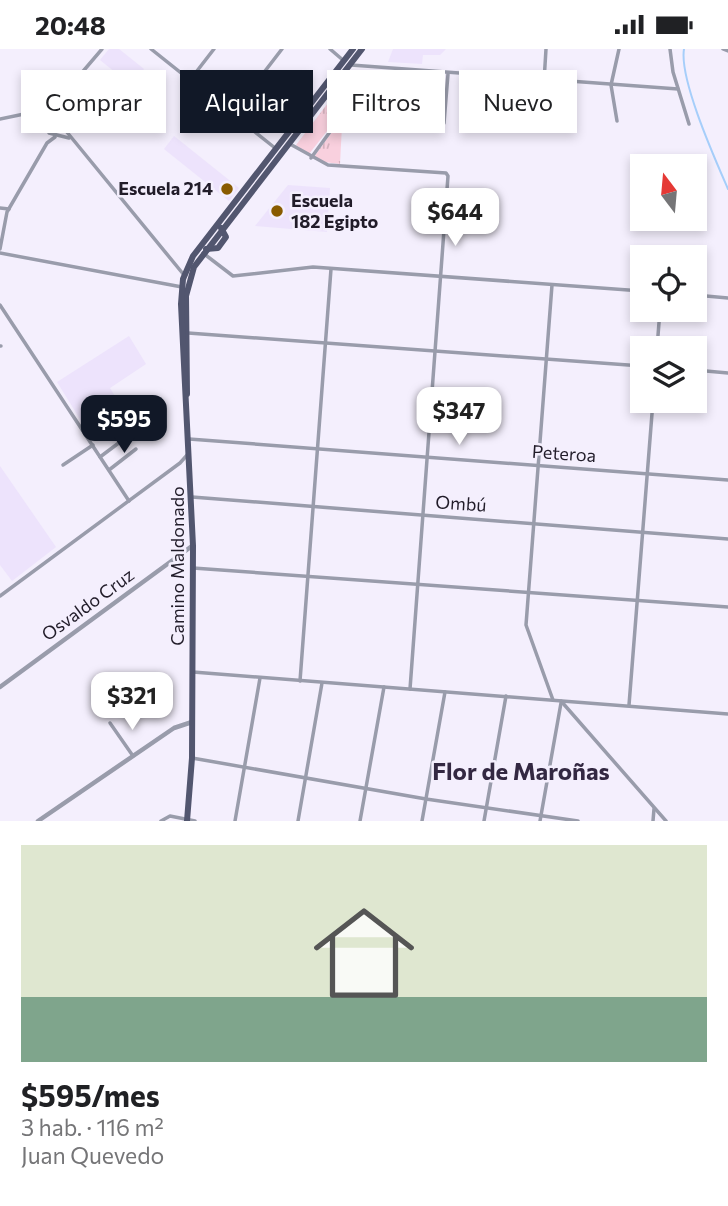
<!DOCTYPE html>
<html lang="es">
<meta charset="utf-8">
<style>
:root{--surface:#fff;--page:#f6f6f6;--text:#202124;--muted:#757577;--line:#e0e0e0;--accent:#111827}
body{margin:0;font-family:Commissioner,sans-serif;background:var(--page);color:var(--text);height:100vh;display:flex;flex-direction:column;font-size:26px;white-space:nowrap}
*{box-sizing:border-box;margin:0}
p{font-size:23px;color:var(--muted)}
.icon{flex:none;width:38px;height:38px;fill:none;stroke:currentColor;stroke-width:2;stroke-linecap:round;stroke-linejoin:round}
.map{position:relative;height:772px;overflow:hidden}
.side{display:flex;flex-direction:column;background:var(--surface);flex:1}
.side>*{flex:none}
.hud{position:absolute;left:21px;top:21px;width:686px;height:63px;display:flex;gap:14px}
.needle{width:46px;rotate:344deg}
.controls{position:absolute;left:630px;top:105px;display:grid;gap:14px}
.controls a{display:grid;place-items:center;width:77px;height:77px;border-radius:0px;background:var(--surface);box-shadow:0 4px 10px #0003;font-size:35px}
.price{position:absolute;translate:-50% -60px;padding:0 16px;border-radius:14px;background:#fff;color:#222;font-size:23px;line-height:46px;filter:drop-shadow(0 2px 4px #0008)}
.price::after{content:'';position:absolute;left:50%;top:42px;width:21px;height:16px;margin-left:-10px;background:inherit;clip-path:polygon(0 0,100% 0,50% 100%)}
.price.selected{background:var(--accent);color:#fff}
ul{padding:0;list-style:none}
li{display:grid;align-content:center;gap:14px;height:371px;padding:0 21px}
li+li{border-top:2px solid var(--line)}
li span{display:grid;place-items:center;height:217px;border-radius:0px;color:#555}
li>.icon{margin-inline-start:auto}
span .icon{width:126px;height:126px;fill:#fffc;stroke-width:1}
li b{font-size:30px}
.tag{padding:0 24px;border-radius:0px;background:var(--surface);box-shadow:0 4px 10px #0003;font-size:24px;line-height:63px}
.tag.selected{background:var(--accent);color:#fff}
.status{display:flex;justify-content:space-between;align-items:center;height:49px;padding:0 35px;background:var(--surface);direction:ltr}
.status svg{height:19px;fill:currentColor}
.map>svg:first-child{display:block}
</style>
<div class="status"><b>20:48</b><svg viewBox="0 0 49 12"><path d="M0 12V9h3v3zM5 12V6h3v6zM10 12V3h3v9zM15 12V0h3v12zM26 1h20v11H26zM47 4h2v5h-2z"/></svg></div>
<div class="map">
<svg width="728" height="772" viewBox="0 0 728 772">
<defs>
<pattern id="grass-tufts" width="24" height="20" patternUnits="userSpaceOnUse" patternTransform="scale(1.75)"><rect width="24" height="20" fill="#f9d0de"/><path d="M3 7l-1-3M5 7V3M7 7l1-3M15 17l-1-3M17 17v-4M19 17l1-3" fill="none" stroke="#d5b2be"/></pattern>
</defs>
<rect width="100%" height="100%" fill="#f4effd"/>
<g fill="#ede3fc">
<path d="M109,0H119L144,20L131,36L100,11Z"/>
<path d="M393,0H446L440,6H423L422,15L388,13Z"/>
<path d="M174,87L239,139L229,152L164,100Z"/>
<path d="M288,136L330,139L327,183L255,177Z"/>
<path d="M129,287L146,315L110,339L122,359L88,383L57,333Z"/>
<path d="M0,417L56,498L12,532L0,516Z"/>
</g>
<g fill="url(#grass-tufts)">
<path d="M331,50L345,52L343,72L331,77L309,105L296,96Z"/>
<path d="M342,76L340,115L324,113L314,108L334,80Z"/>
</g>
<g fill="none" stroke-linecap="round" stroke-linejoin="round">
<path stroke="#a6cefa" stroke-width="2" d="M684,0C679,30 715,110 728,140"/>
<g stroke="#999cab" stroke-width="3.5">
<path d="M151,0L275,99"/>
<path d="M330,0L344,12"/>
<path d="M670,0L673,23L689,75"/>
<path d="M723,0L728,2"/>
<path d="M351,16L678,40"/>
<path d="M190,31L214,0"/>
<path d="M48,60L184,226"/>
<path d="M29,65L43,71"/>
<path d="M232,65L282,0"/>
<path d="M542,65L546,0"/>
<path d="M0,70L48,60"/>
<path d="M617,72L611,36L619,0"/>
<path d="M444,74L448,25"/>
<path d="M69,89L49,84L44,68L102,0"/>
<path d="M290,95L328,116L446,124L448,127L410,640"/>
<path d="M311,109L332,80L340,75L439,80"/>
<path d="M0,159L9,160"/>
<path d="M0,200L7,163L47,94L55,88"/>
<path d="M0,204L182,238"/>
<path d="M203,204L233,227L313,218L642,242"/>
<path d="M665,208V205L696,207"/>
<path d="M552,236L526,576L553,651"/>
<path d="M695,246L728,249"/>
<path d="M0,256L129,452"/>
<path d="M188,284L642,317"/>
<path d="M0,297H1"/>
<path d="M657,299L660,261"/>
<path d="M695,321L728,324"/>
<path d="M189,390L728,431"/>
<path d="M100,408L132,384"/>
<path d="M63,416L93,396"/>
<path d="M109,421L136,400"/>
<path d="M192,448L728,490"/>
<path d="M193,519L728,558"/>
<path d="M0,547L180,414L188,405"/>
<path d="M193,623L728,665"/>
<path d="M300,632L331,220"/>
<path d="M561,652L666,772"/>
<path d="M629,656L653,352"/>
<path d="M110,674L133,707"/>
<path d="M192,709L426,750L578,772"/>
<path d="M161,772L170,767L195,772"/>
<path d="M235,772L260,629"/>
<path d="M298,772L322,634"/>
<path d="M360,772L384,638"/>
<path d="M422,772L445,643"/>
<path d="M484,772L506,647"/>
<path d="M540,772L561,654"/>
<path d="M653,772L654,760"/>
</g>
<g stroke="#999cab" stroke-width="4.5">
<path d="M0,638L192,497"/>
<path d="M38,772L174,679L192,673"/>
</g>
<g stroke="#52566f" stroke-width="6">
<path d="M206,200L218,199L226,188L221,179"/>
<path d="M187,345L186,247L194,218L362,0"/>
<path d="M187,772L192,709L193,497L181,255L183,230L193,207L353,0"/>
</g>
</g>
<g fill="#895b00" stroke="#f4effd" stroke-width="2.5">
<circle cx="227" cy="140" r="7"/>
<circle cx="277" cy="162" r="7"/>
</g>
<g text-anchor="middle" stroke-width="5" stroke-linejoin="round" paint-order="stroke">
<g font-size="18" font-weight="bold" fill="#211c29" stroke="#f4effd" text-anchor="end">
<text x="213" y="146">Escuela 214</text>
<text x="291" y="158" text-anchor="start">Escuela<tspan x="291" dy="21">182 Egipto</tspan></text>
</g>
<g font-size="18" fill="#211c29" stroke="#f4effd">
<text transform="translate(564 405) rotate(4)" y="6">Peteroa</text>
<text transform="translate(461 455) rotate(4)" y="6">Ombú</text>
<text transform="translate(178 517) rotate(-90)" y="6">Camino Maldonado</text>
<text transform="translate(88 556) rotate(-36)" y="6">Osvaldo Cruz</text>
</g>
<g font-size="24" font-weight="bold" fill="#332842" stroke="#f4effd">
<text x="521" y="731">Flor de Maroñas</text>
</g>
</g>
</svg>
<div class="controls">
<a><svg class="needle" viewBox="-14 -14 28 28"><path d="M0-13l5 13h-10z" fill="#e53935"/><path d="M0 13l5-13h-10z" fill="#757577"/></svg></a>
<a><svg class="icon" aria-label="locate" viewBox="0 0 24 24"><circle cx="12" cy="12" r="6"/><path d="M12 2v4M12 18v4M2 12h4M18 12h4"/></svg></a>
<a><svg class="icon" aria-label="layers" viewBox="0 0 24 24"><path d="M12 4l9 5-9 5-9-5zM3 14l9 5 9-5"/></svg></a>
</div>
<b class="price" style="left:455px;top:199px">$644</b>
<b class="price" style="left:459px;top:398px">$347</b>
<b class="price selected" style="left:124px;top:406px">$595</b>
<b class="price" style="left:132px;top:683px">$321</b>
<div class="hud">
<a class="tag">Comprar</a>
<a class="tag selected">Alquilar</a>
<a class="tag">Filtros</a>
<a class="tag">Nuevo</a>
</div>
</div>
<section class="side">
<ul>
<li><span style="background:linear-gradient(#dfe7d0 70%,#7fa58c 0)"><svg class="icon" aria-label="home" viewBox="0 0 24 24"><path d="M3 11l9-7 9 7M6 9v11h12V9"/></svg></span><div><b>$595/mes</b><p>3 hab. · 116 m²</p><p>Juan Quevedo</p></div></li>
</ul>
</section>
